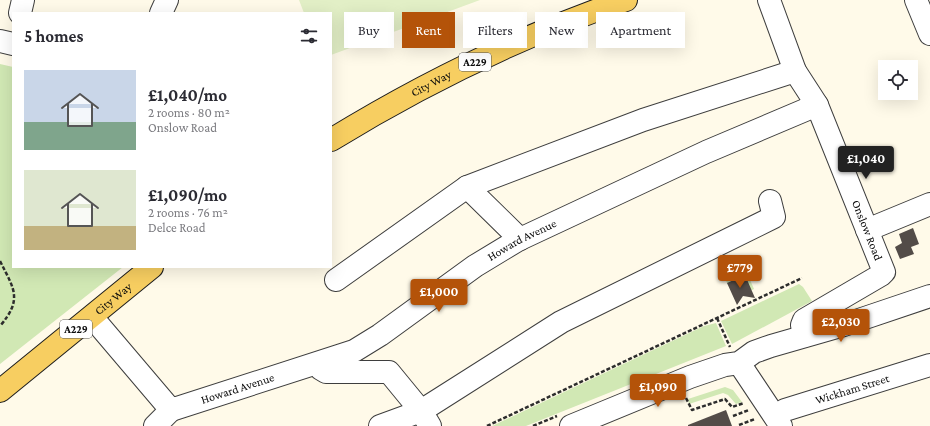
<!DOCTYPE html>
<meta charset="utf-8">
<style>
:root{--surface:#fff;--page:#f7f7f7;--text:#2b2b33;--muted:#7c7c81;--accent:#b45309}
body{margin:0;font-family:"Crimson Pro",serif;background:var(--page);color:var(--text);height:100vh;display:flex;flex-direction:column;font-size:15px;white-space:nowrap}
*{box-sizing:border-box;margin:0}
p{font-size:13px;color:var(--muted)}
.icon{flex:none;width:22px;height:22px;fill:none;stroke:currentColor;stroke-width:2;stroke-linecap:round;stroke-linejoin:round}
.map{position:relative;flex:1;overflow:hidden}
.sheet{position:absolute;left:12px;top:12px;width:320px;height:256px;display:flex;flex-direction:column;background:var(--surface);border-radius:0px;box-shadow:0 4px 16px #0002}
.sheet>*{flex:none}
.top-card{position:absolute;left:344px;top:12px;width:380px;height:36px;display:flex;gap:8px}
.buttons{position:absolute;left:878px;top:60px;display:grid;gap:8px}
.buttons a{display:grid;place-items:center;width:40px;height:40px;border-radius:0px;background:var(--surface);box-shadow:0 4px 16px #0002;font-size:20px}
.price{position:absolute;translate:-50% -34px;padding:0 9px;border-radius:4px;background:var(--accent);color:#fff;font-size:13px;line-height:26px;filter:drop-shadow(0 1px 2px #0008)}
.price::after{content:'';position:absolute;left:50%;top:24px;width:12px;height:9px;margin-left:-6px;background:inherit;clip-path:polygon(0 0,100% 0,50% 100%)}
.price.active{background:#222;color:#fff}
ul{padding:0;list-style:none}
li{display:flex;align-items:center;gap:12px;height:100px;padding:0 12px}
li span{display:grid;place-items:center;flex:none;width:112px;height:80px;border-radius:0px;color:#555}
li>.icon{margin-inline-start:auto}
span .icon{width:48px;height:48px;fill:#fffc;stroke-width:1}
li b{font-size:17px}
h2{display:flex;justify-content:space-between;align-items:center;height:48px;padding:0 12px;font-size:17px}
.pill{padding:0 14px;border-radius:0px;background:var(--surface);box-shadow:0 4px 16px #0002;font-size:14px;line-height:36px}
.pill.active{background:var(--accent);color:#fff}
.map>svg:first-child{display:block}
</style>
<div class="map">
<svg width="930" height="426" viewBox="0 0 930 426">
<rect width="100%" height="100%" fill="#fffae9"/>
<g fill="#d1e8b4">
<path d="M0,64L13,67V267H123L0,364Z"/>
<path d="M739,255L754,289L752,290L727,283L719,264Z"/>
<path d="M799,284L803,287L812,301L732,344L721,321Z"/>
<path d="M716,323L726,346L526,426H492L704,326Z"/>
<path d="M725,387L733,390L742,402L736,404L728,395L723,393L689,404L688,399Z"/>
</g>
<path fill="#e2efc6" d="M299,0H480L331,55V13H304Z"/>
<g fill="#534c48">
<path d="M913,228L919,244L911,247L914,254L900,259L895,247L902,243L899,234Z"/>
<path d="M745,275L755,298L743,296L737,305L727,283Z"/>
<path d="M726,410L732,426H688V425Z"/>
</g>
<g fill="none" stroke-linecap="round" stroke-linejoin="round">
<g stroke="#3e3e3e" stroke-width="24">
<g id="minor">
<path id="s1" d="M769,0L795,71L817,105L884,272L881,275L804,320L802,325L804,336"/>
<path d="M916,0L930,34"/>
<path d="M20,13L23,0"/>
<path d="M161,13L167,0"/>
<path d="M0,41L13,44"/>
<path d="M467,187L520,239"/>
<path d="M867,230L930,204"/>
<path d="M336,280L467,187L643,120L795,71"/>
<path id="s2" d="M92,317L171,410L354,351L380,335L475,266L518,240L706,152L817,105"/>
<path d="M739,363L781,426"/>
<path d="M318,364L321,369L326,372H389L421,411L430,426"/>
<path id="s3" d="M775,416L785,410L930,365"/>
<path d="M155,426L171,410"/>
<path d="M380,426L421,411L561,322L774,217L770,201"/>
<path d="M571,426L690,377L725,365L739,363L754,352L771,346L844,325L930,296"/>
</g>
</g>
<g stroke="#1c1c1c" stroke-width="24">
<g id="major">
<path id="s4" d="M331,140C424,83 522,35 626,0"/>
<path id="s5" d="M0,391L152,267"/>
</g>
</g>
<g stroke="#2d2d2d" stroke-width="2.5" stroke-dasharray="4 2" stroke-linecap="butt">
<path d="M0,261C14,289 23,299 0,326"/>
<path d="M717,318L730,347"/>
<path d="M686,398L692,410L725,399L732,407L744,403"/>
<path d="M733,416L749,410"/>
<path d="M739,425L755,419"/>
<path d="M487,426L802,278"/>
<path d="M533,426L557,416"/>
</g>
<use href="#minor" stroke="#fff" stroke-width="22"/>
<use href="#major" stroke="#f7ce61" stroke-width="22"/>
</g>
<g text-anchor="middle" stroke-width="4" stroke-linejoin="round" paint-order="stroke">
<g fill="#fff" stroke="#545454" stroke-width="1">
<rect x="459" y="53" width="32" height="18" rx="3"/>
<rect x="60" y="320" width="32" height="18" rx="3"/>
</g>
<g font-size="11" font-weight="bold" fill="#0b0b0b">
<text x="475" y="66">A229</text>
<text x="76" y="333">A229</text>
</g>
<g font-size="12" fill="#0b0b0b" stroke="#fff">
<text dy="4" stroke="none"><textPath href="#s4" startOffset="115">City Way</textPath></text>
<text dy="4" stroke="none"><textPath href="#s1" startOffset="251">Onslow Road</textPath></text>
<text dy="4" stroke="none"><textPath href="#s2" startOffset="516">Howard Avenue</textPath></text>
<text dy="4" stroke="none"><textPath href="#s5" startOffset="146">City Way</textPath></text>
<text dy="4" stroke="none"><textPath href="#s2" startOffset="192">Howard Avenue</textPath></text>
<text dy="4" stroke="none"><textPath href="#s3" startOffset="82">Wickham Street</textPath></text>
</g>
</g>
</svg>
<div class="buttons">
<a><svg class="icon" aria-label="locate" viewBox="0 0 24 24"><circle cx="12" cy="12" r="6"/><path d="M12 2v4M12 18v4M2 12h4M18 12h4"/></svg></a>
</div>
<b class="price active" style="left:866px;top:180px">£1,040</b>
<b class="price" style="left:740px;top:289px">£779</b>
<b class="price" style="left:439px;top:313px">£1,000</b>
<b class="price" style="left:841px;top:343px">£2,030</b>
<b class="price" style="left:658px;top:408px">£1,090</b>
<div class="top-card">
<a class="pill">Buy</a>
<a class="pill active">Rent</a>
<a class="pill">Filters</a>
<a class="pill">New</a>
<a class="pill">Apartment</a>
</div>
<section class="sheet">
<h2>5 homes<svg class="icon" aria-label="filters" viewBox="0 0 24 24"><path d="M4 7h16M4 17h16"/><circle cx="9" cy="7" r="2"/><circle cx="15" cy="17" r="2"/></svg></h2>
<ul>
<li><span style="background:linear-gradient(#c9d6e8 65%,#7fa58c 0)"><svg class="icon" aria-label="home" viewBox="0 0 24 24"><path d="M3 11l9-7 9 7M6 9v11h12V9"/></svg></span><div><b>£1,040/mo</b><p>2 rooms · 80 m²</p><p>Onslow Road</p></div></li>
<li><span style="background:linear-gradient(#dfe7d0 70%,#c2b280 0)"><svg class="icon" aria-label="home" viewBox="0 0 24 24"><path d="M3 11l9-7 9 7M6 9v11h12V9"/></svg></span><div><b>£1,090/mo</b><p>2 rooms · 76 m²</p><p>Delce Road</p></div></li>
</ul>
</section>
</div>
